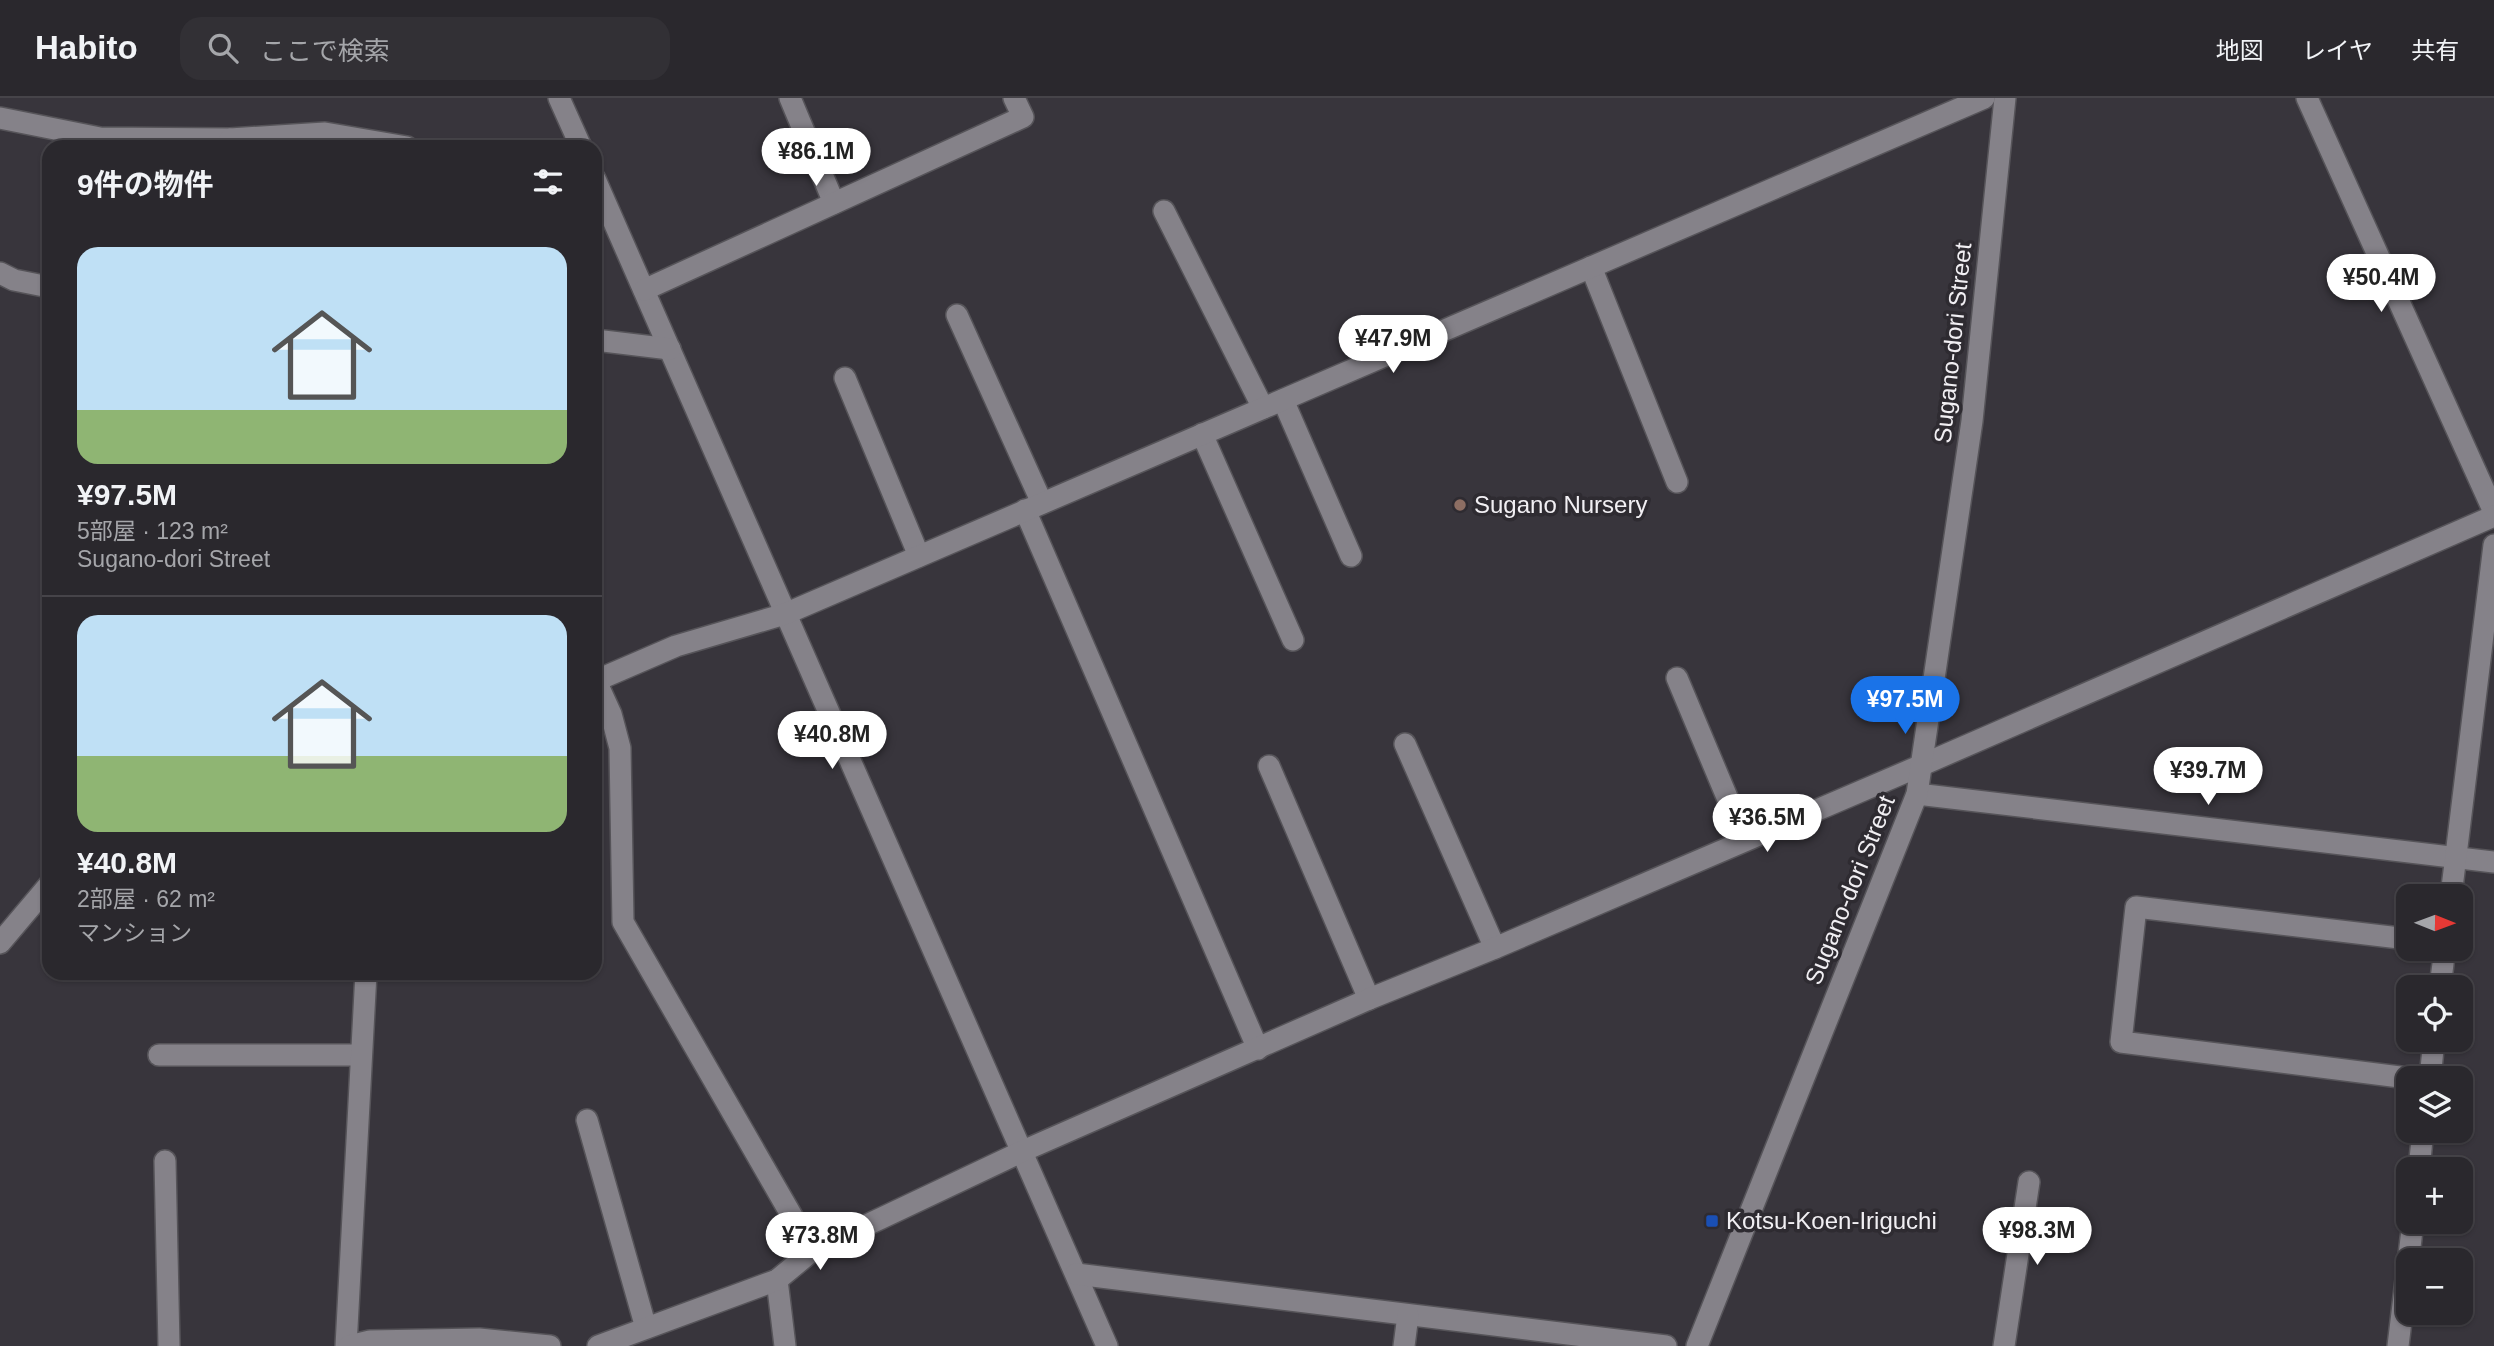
<!DOCTYPE html>
<html lang="ja">
<meta charset="utf-8">
<style>
:root{--surface:#2a282d;--page:#323035;--text:#f1f3f6;--muted:#a5a6aa;--line:#464449;--accent:#1a73e8}
body{margin:0;font-family:Arial,"Noto Sans JP",sans-serif;background:var(--page);color:var(--text);height:100vh;display:flex;flex-direction:column;font-size:26px;white-space:nowrap}
*{box-sizing:border-box;margin:0}
p{font-size:23px;color:var(--muted)}
.icon{flex:none;width:38px;height:38px;fill:none;stroke:currentColor;stroke-width:2;stroke-linecap:round;stroke-linejoin:round}
.map{position:relative;flex:1;overflow:hidden}
.panel{position:absolute;left:42px;top:42px;width:560px;height:840px;display:flex;flex-direction:column;background:var(--surface);border-radius:21px;box-shadow:0 2px 5px #0004,0 0 0 2px var(--line)}
.panel>*{flex:none}
.needle{width:46px;rotate:91deg}
.controls{position:absolute;left:2396px;top:786px;display:grid;gap:14px}
.controls a{display:grid;place-items:center;width:77px;height:77px;border-radius:14px;background:var(--surface);box-shadow:0 2px 5px #0004,0 0 0 2px var(--line);font-size:35px}
.price{position:absolute;translate:-50% -60px;padding:0 16px;border-radius:24px;background:#fff;color:#222;font-size:23px;line-height:46px;filter:drop-shadow(0 2px 4px #0008)}
.price::after{content:'';position:absolute;left:50%;top:42px;width:21px;height:16px;margin-left:-10px;background:inherit;clip-path:polygon(0 0,100% 0,50% 100%)}
.price.selected{background:var(--accent);color:#fff}
ul{padding:0;list-style:none}
li{display:grid;align-content:center;gap:14px;height:371px;padding:0 35px}
li+li{border-top:2px solid var(--line)}
li span{display:grid;place-items:center;height:217px;border-radius:21px;color:#555}
li>.icon{margin-inline-start:auto}
span .icon{width:126px;height:126px;fill:#fffc;stroke-width:1}
li b{font-size:30px}
h2{display:flex;justify-content:space-between;align-items:center;height:84px;padding:0 35px;font-size:30px}
header{display:flex;align-items:center;gap:42px;box-sizing:border-box;height:98px;padding:0 35px;background:var(--surface);border-bottom:2px solid var(--line)}
header strong{font-size:33px}
nav{display:flex;gap:38px;margin-inline-start:auto;font-size:24px}
.search{width:490px;height:63px;background:var(--page);display:flex;align-items:center;gap:18px;box-sizing:border-box;padding:0 24px;border-radius:21px;color:var(--muted);font-size:26px}
.map>svg:first-child{display:block}
</style>
<header>
<strong>Habito</strong>
<div class="search"><svg class="icon" aria-label="search" viewBox="0 0 24 24"><circle cx="10" cy="10" r="6"/><path d="M15 15l6 6"/></svg>ここで検索</div>
<nav><a>地図</a><a>レイヤ</a><a>共有</a></nav>
</header>
<div class="map">
<svg width="2494" height="1248" viewBox="0 0 2494 1248">
<rect width="100%" height="100%" fill="#38353c"/>
<g fill="none" stroke-linecap="round" stroke-linejoin="round">
<g stroke="#565459" stroke-width="24">
<g id="minor">
<path d="M559,0L581,49"/>
<path d="M790,0L834,105"/>
<path d="M2307,0L2494,414"/>
<path d="M0,20L100,40L230,41"/>
<path d="M230,49V41L325,35L407,49"/>
<path d="M595,81L1107,1248"/>
<path d="M1164,113L1263,310"/>
<path d="M1591,169L1677,384"/>
<path d="M0,175L14,182L49,189"/>
<path d="M644,192L1023,19L1014,0"/>
<path d="M957,217L1042,405"/>
<path d="M595,242L670,251"/>
<path d="M845,280L919,458"/>
<path d="M1283,302L1351,458"/>
<path d="M1202,336L1293,542"/>
<path d="M1025,412L1258,951"/>
<path d="M1677,580L1745,742"/>
<path d="M595,583L676,548L785,516L1984,0"/>
<path d="M596,583L611,616L620,650L623,824L812,1153"/>
<path d="M1405,646L1495,850"/>
<path d="M1269,668L1369,901"/>
<path d="M1917,696L2494,764"/>
<path d="M2451,798L2494,447"/>
<path d="M2408,841L2136,809L2121,944L2408,980"/>
<path d="M0,845L49,787"/>
<path d="M2440,889L2445,850"/>
<path d="M159,957H361"/>
<path d="M2430,980L2434,942"/>
<path d="M587,1022L646,1230"/>
<path d="M165,1063L169,1248"/>
<path d="M2419,1071L2423,1032"/>
<path d="M1076,1176L1666,1248"/>
<path d="M777,1182L785,1248"/>
<path d="M346,1248L366,875"/>
<path d="M349,1248L370,1243L479,1241L550,1248"/>
<path d="M598,1248L777,1182L812,1153L1023,1053L1369,901L1495,850L1922,667L2494,418"/>
<path d="M1404,1248L1408,1217"/>
<path d="M1697,1248L1917,696L1972,323L2005,0"/>
<path d="M2004,1248L2029,1084"/>
<path d="M2398,1248L2413,1124"/>
</g>
</g>
<use href="#minor" stroke="#858289" stroke-width="21"/>
</g>
<circle fill="#8d6e63" stroke="#2e2b31" stroke-width="2.5" cx="1460" cy="407" r="7"/>
<rect fill="#1a4fb4" stroke="#2e2b31" stroke-width="2.5" x="1705" y="1116" width="14" height="14" rx="3.5"/>
<g text-anchor="middle" stroke-width="7" stroke-linejoin="round" paint-order="stroke">
<g font-size="24" fill="#f1eff3" stroke="#2e2b31">
<text transform="translate(1953 245) rotate(-84)" y="8">Sugano-dori Street</text>
<text transform="translate(1850 792) rotate(-68)" y="8">Sugano-dori Street</text>
</g>
<g font-size="24" fill="#f1eff3" stroke="#2e2b31" text-anchor="start">
<text x="1474" y="415">Sugano Nursery</text>
<text x="1726" y="1131">Kotsu-Koen-Iriguchi</text>
</g>
</g>
</svg>
<div class="controls">
<a><svg class="needle" viewBox="-14 -14 28 28"><path d="M0-13l5 13h-10z" fill="#e53935"/><path d="M0 13l5-13h-10z" fill="#a5a6aa"/></svg></a>
<a><svg class="icon" aria-label="locate" viewBox="0 0 24 24"><circle cx="12" cy="12" r="6"/><path d="M12 2v4M12 18v4M2 12h4M18 12h4"/></svg></a>
<a><svg class="icon" aria-label="layers" viewBox="0 0 24 24"><path d="M12 4l9 5-9 5-9-5zM3 14l9 5 9-5"/></svg></a>
<a>+</a>
<a>−</a>
</div>
<b class="price" style="left:816px;top:90px">¥86.1M</b>
<b class="price" style="left:2381px;top:216px">¥50.4M</b>
<b class="price" style="left:1393px;top:277px">¥47.9M</b>
<b class="price selected" style="left:1905px;top:638px">¥97.5M</b>
<b class="price" style="left:832px;top:673px">¥40.8M</b>
<b class="price" style="left:2208px;top:709px">¥39.7M</b>
<b class="price" style="left:1767px;top:756px">¥36.5M</b>
<b class="price" style="left:2037px;top:1169px">¥98.3M</b>
<b class="price" style="left:820px;top:1174px">¥73.8M</b>
<section class="panel">
<h2>9件の物件<svg class="icon" aria-label="filters" viewBox="0 0 24 24"><path d="M4 7h16M4 17h16"/><circle cx="9" cy="7" r="2"/><circle cx="15" cy="17" r="2"/></svg></h2>
<ul>
<li><span style="background:linear-gradient(#bfe0f5 75%,#8fb573 0)"><svg class="icon" aria-label="home" viewBox="0 0 24 24"><path d="M3 11l9-7 9 7M6 9v11h12V9"/></svg></span><div><b>¥97.5M</b><p>5部屋 · 123 m²</p><p>Sugano-dori Street</p></div></li>
<li><span style="background:linear-gradient(#bfe0f5 65%,#8fb573 0)"><svg class="icon" aria-label="home" viewBox="0 0 24 24"><path d="M3 11l9-7 9 7M6 9v11h12V9"/></svg></span><div><b>¥40.8M</b><p>2部屋 · 62 m²</p><p>マンション</p></div></li>
</ul>
</section>
</div>
